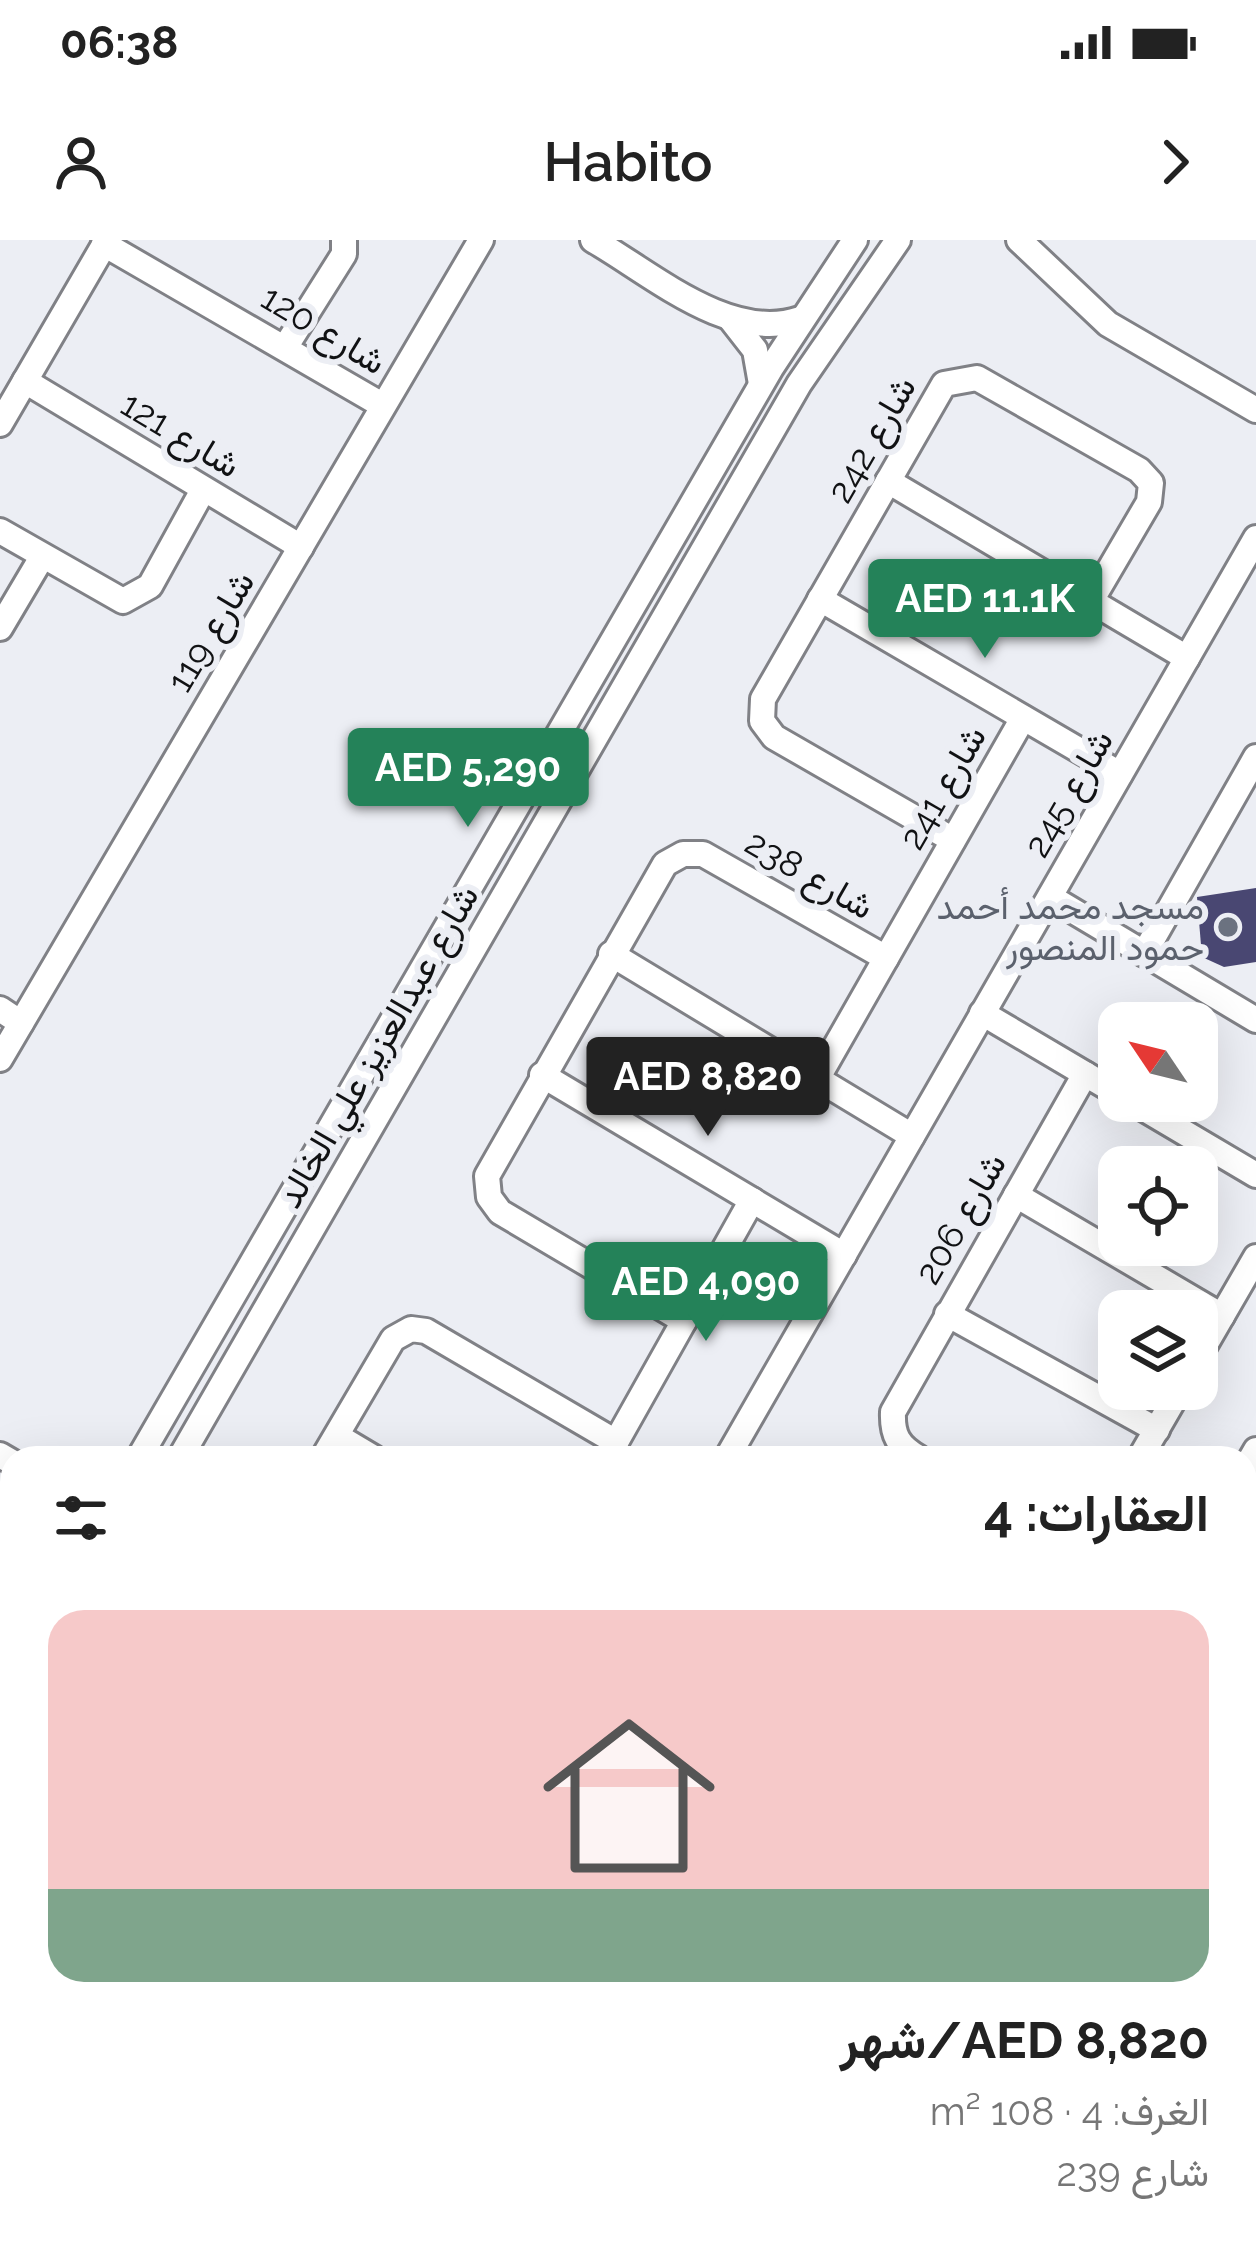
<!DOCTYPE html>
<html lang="ar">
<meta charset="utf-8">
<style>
:root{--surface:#fff;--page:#f2f2f2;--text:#222;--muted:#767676;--line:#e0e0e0;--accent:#248259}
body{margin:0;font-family:Raleway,Vazirmatn,sans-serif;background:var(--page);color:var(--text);direction:rtl;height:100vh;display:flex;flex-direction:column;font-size:45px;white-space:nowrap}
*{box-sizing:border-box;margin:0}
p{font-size:39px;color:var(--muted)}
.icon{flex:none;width:66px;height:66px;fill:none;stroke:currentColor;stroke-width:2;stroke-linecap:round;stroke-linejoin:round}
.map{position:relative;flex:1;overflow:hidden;direction:ltr}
.drawer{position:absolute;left:0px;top:1206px;width:1257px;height:807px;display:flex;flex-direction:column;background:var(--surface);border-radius:36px 36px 0 0;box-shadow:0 12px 48px #0002;direction:rtl}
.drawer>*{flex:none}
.needle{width:78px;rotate:305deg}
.buttons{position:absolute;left:1098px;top:762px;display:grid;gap:24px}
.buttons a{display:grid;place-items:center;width:120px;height:120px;border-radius:24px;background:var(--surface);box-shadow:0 12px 48px #0002;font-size:60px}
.price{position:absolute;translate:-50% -102px;padding:0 27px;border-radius:12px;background:var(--accent);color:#fff;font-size:39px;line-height:78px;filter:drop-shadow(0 3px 6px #0008)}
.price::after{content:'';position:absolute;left:50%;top:72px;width:36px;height:27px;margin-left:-18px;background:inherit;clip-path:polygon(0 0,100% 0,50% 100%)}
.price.on{background:#222;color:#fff}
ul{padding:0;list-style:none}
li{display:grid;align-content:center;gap:24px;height:636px;padding:0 48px}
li+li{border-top:3px solid var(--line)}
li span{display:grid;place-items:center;height:372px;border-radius:36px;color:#555}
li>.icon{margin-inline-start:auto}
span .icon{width:216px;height:216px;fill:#fffc;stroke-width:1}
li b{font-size:51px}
h2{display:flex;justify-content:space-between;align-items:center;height:144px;padding:0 48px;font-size:51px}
.status{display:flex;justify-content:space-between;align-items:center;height:84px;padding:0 60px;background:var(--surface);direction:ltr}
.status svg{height:33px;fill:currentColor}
header{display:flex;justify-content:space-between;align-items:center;height:156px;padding:0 48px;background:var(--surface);font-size:54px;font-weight:600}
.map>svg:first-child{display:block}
</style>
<div class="status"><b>06:38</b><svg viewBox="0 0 49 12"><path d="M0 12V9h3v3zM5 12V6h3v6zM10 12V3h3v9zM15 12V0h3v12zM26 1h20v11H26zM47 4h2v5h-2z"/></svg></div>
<header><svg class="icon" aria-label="forward" viewBox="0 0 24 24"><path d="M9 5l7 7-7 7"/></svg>Habito<svg class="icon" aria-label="person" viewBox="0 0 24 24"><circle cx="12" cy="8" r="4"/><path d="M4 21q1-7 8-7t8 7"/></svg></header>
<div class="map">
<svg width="1256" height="2012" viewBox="0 0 1256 2012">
<rect width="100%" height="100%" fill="#eceef4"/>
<g fill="#494772">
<path d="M1256,648V722L1224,727L1202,717L1197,657Z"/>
<path d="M4,1958L12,1962V2001H19L10,2008L0,2003Z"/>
<path d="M220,2001H257L250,2012H213Z"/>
</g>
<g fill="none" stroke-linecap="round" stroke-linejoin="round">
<g stroke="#808186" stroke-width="30">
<g id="minor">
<path d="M593,0C652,34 730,103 800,79"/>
<path d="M1019,0L1108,84L1256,170"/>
<path d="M104,4L382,165"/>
<path d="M730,78L755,110L761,144"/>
<path d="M286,106L344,14V0"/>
<path d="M25,141L301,307"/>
<path d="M0,184L107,0"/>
<path d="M888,241L1187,418"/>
<path d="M0,291L123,361L150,346L203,250"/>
<path d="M820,359L1120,534"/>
<path d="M0,388L42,317"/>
<path d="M953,600L774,497L762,481L763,459L944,144L977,138L1139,230L1151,243L1149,262L1091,361"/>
<path d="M1050,657L1256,780"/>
<path d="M611,714L912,896"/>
<path d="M1144,714L1256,517"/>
<path d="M0,769L21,783"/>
<path d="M982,773L1119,854"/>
<path d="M0,819L481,0"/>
<path d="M542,835L844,1015"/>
<path d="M817,839L1023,478"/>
<path d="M1131,861L1256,935"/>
<path d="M1016,955L1222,1076"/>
<path d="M947,1074L1157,1190"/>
<path d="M684,1081L500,972L489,957L487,936L665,624L683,614H703L886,718"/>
<path d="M1197,1119L1256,1017"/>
<path d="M337,1196L374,1218"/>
<path d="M0,1215L12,1222"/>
<path d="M139,1218L771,128L855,0"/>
<path d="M180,1218L799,144L898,0"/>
<path d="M323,1218L393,1099L411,1089L426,1091L616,1202"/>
<path d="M607,1218L752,960"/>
<path d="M727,1218L1256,298"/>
<path d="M919,1218C898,1206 892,1195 893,1172L1085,834"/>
<path d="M1140,1218L1180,1149"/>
<path d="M1245,1229L1256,1210"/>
<path d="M1245,1387L1256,1393"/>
<path d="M0,1459L12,1438"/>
<path d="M0,1475L12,1483"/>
<path d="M0,1526L12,1506"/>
<path d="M1245,1531L1256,1538"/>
<path d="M1245,1660L1256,1667"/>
<path d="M0,1765L12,1772"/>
<path d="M1245,1832L1256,1814"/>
<path d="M0,1895L12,1902"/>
<path d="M182,2001L190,2012"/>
<path d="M403,2001L422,2012"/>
<path d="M986,2001L1005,2012"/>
<path d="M709,2012L716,2001"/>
<path d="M841,2012L847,2001"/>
<path d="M1137,2012L1144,2001"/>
</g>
</g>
<use href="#minor" stroke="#fff" stroke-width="24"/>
</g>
<circle fill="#6b7280" stroke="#eceef4" stroke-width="4.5" cx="1228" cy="687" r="12"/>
<g text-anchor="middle" stroke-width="12" stroke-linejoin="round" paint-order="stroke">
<g font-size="36" fill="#111214" stroke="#eceef4">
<text transform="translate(324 89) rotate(31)" y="13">شارع 120</text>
<text transform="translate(181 194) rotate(31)" y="13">شارع 121</text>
<text transform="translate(871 199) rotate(-60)" y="13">شارع 242</text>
<text transform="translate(210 391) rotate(-59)" y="13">شارع 119</text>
<text transform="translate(942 547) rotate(-60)" y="13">شارع 241</text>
<text transform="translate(1068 553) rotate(-60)" y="13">شارع 245</text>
<text transform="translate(810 634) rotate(30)" y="13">شارع 238</text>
<text transform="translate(377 806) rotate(-60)" y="13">شارع عبدالعزيز علي الخالد</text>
<text transform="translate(960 978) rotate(-60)" y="13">شارع 206</text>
</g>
<g font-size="36" fill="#5b616d" stroke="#eceef4" text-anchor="end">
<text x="1204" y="679">مسجد محمد أحمد<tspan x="1204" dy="41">حمود المنصور</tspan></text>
</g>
</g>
</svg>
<div class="buttons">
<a><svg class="needle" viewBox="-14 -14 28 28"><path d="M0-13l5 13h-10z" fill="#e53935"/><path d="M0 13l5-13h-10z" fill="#767676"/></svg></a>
<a><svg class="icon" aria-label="locate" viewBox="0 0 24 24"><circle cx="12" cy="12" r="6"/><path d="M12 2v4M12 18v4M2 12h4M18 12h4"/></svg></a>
<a><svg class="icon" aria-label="layers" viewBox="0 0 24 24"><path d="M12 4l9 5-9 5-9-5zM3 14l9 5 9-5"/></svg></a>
</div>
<b class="price" style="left:985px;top:421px">AED 11.1K</b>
<b class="price" style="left:468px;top:590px">AED 5,290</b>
<b class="price on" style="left:708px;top:899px">AED 8,820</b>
<b class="price" style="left:706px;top:1104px">AED 4,090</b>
<section class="drawer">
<h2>العقارات: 4<svg class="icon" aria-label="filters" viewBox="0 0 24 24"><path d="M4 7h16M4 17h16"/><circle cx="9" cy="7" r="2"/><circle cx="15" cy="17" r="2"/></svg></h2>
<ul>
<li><span style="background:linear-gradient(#f6c9c9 75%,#7fa58c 0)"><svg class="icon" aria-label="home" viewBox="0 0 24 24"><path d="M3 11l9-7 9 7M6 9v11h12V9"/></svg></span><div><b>AED 8,820/شهر</b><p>الغرف: 4 · 108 m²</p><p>شارع 239</p></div></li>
</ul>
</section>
</div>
